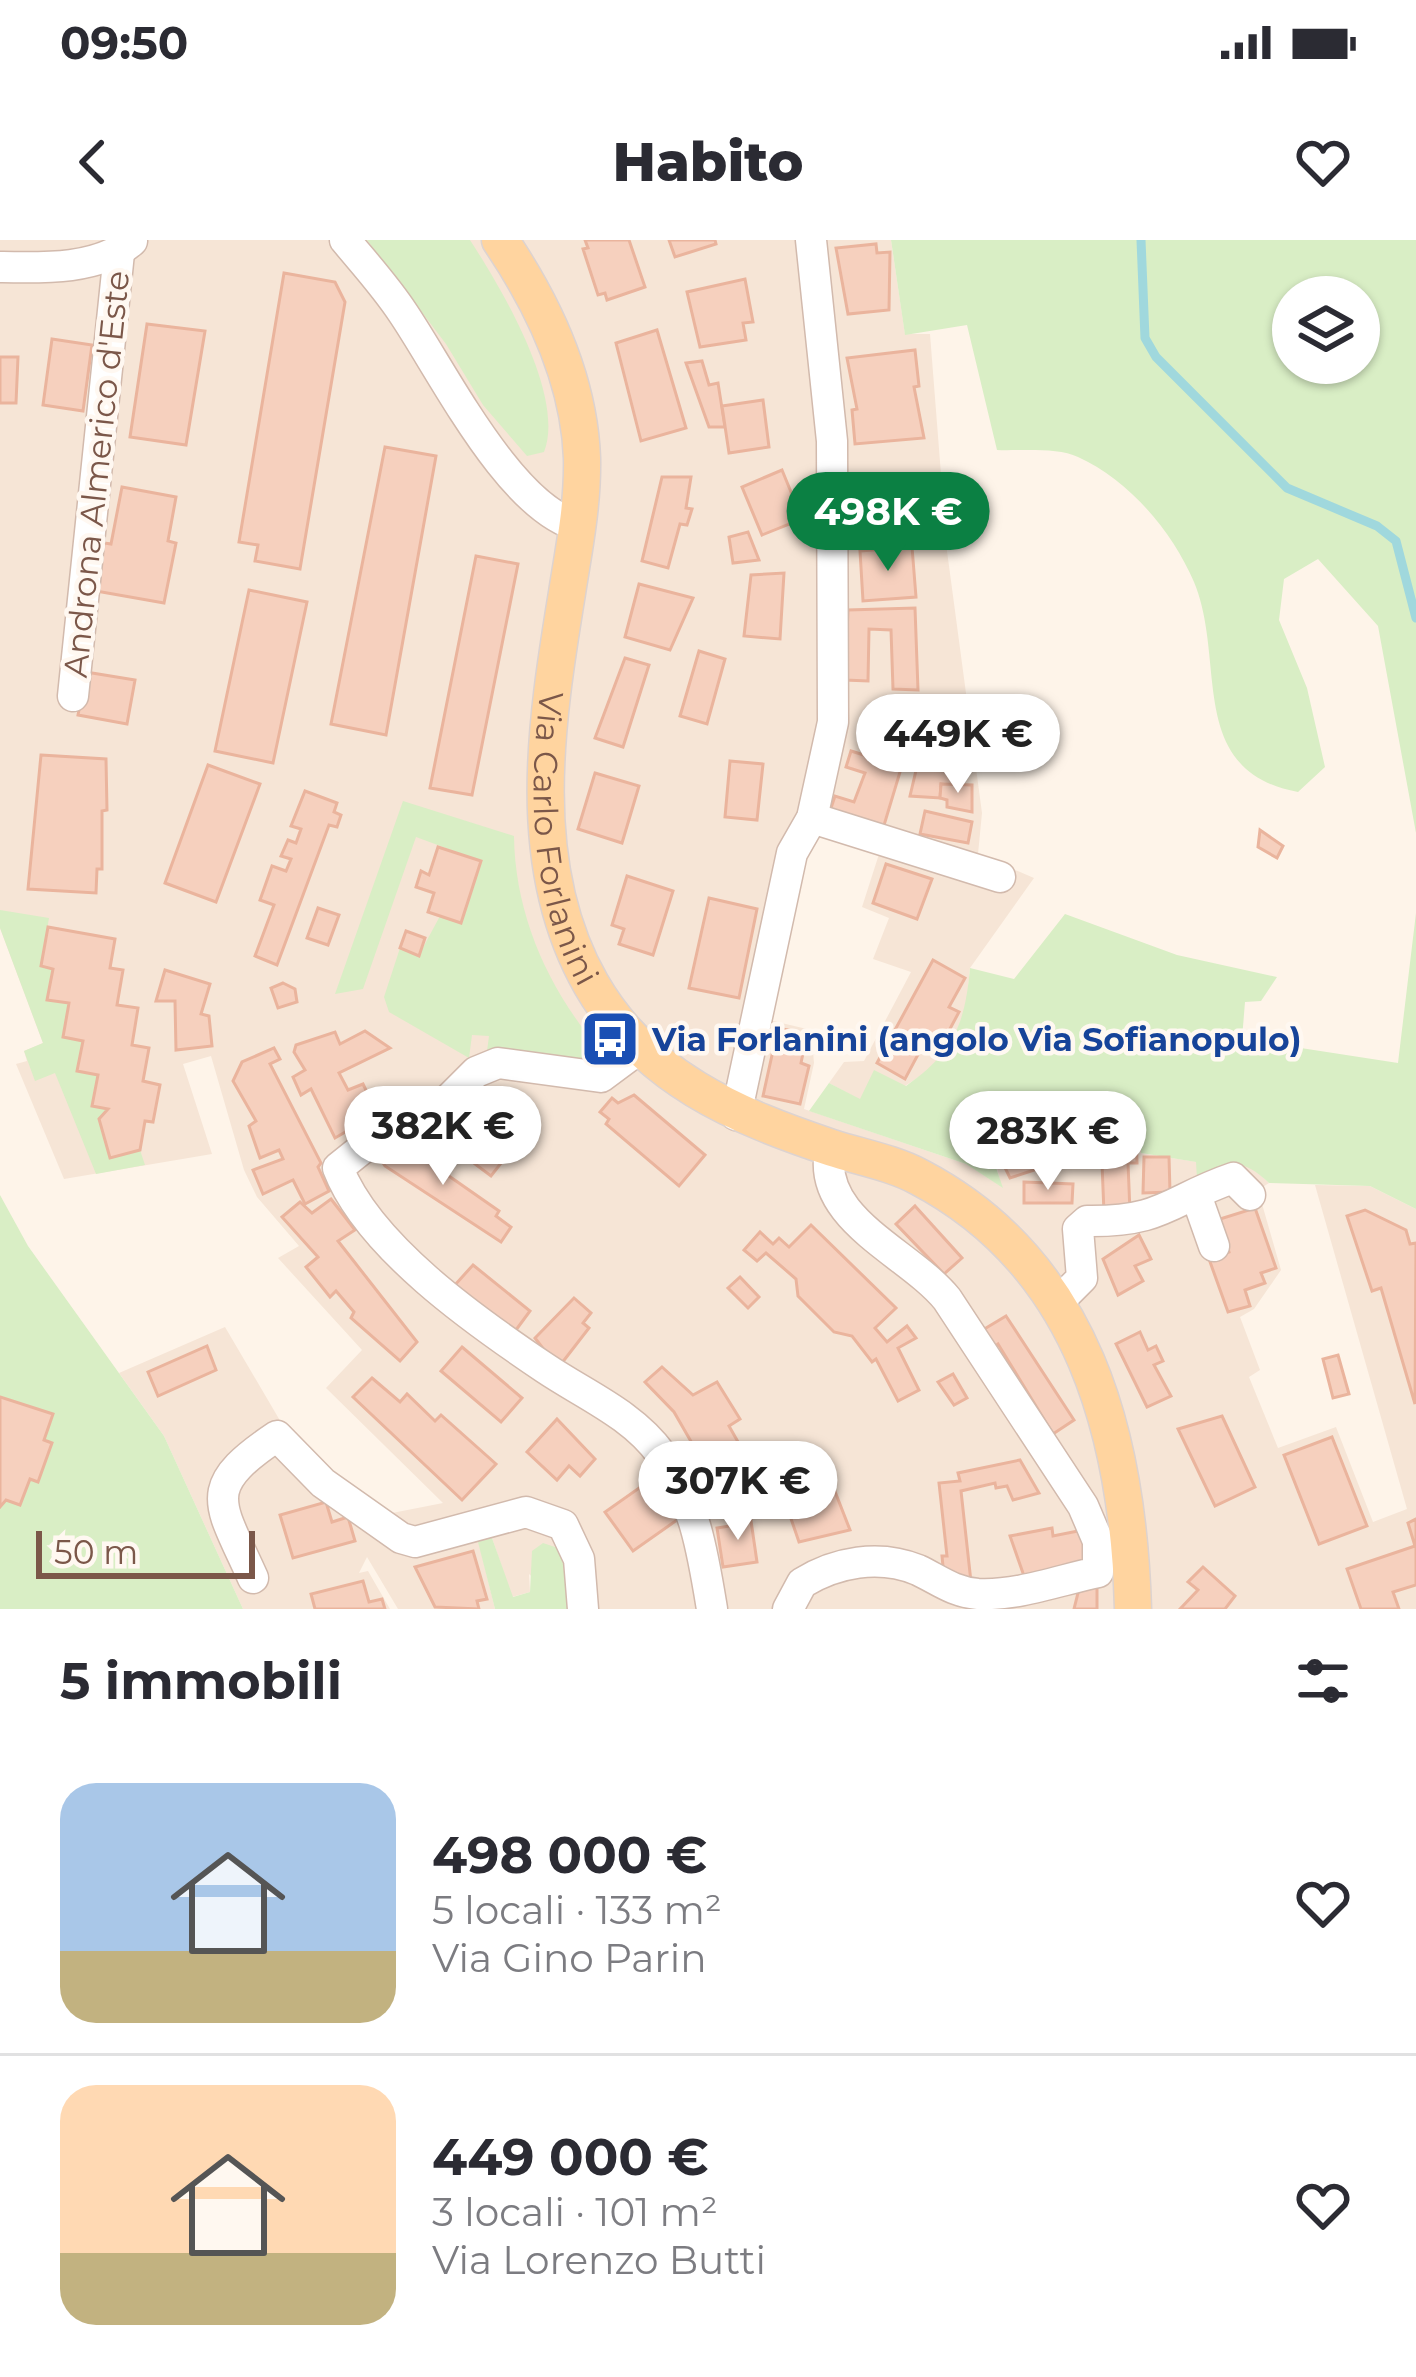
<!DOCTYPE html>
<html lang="it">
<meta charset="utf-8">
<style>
:root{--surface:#fff;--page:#f2f2f3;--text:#2b2b33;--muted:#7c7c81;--line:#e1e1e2;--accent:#0b8043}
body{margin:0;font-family:Montserrat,sans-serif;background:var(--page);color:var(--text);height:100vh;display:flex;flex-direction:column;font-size:45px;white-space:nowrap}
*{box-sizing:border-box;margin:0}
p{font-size:39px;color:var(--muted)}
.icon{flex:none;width:66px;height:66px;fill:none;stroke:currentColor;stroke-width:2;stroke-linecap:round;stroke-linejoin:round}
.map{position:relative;height:1369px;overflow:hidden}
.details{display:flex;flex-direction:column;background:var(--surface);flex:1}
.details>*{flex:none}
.tools{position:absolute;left:1272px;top:36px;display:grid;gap:24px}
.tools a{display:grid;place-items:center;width:108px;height:108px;border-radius:50%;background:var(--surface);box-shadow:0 3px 9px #0004;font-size:60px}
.scale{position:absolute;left:36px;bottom:30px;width:219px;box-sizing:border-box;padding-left:12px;border:6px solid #7b5749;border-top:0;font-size:33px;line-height:42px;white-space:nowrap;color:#7b5749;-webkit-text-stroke:9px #fff8f1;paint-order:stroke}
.price{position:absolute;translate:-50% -102px;padding:0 27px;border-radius:42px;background:#fff;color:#222;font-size:39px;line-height:78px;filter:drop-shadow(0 3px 6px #0008)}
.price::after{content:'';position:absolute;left:50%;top:72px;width:36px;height:27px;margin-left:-18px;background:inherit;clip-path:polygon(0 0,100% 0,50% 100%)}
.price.active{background:var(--accent);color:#fff}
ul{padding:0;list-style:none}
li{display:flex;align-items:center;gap:36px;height:300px;padding:0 60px}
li+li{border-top:3px solid var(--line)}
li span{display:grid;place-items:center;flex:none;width:336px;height:240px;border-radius:36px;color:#555}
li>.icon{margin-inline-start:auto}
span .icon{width:144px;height:144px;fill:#fffc;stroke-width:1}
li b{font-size:51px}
h2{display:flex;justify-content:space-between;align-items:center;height:144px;padding:0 60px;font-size:51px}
.status{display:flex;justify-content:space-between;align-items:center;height:84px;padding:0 60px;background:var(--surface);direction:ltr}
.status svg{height:33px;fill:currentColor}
header{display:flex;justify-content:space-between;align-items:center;height:156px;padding:0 60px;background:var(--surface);font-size:54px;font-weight:800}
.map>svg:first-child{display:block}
</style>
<div class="status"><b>09:50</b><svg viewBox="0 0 49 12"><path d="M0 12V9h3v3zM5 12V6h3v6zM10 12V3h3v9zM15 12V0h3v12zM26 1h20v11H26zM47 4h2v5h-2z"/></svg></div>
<header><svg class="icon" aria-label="back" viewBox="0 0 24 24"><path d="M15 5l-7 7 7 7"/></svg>Habito<svg class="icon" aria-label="heart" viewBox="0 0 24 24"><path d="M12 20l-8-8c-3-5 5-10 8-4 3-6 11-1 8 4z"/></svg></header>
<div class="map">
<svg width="1416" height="1369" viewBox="0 0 1416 1369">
<rect width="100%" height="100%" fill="#fef4e9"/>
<path fill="#f6e5d6" d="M0,0H891L905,94H930L947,311L982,573L978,614L1034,638L970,728L966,772L940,823L905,846L860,860L829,843L844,822L864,821L911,732L873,719L889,678L862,667L880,611L817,592L804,610L769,780L811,790L814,823L804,869L966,924L1001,946L987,883L1013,873L1071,899L1092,879L1142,875L1141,913L1197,922V937L1230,921L1249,924L1269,943L1258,950L1281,1030L1254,1069L1240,1077L1260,1130L1249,1137L1278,1208L1336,1187L1373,1282L1407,1269L1315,945L1370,946L1416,969V1369H569L529,1334L530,1352L512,1357L492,1298L479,1303L495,1369H398L367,1317L359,1333L368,1331L390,1369H243L164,1196L119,1133L225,1087L282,1184L329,1233L387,1274L443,1263L326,1148L362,1110L278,1018L299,1006L257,957L244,930L211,816L183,824L212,914L64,939L16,824L27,821L24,811L43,803L0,688Z"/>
<g fill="#d9eec5" fill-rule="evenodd">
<path d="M367,0H470C500,46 566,156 544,212L527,216L483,165L446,104Z"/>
<path d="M891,0H1416V593L1378,386L1318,319L1284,339L1279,380L1307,448L1325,527L1298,552C1185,531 1227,421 1194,342C1172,291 1129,240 1078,217C1057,207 1020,211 997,210L967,85L905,95ZM1293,57H1359V123H1293Z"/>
<path d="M403,561L514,596C515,676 549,750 600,810L595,822L524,811L486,819L489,796L472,795L469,818L389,772L384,757L400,708L419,715L440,676L462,682L481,621L416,597L363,749L335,754Z"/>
<path d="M0,670L49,678L41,726L53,729L47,759L69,763L63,797L83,801L78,831L98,835L93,866L108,869L110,918L140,910L145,925L96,934L55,833L35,841L24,811L43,803L0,688Z"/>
<path d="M1416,673V969L1370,946L1269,943C1242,917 1229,921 1197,939L1196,922L1141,913V876L1092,879L1071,899L1037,916L1013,873L988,883V904L1003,948L966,924L809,871L829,843L860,859L874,830L906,846C953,813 965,785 970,728L1014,739L1065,674L1177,715L1277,737L1261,761L1245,762L1242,799L1398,823Z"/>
<path d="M0,955L28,1006L164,1196L243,1369H0Z"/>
<path d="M492,1298L513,1357L530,1352L532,1311L543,1303L561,1309L569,1369H495L478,1302Z"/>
</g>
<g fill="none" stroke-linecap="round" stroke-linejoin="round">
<path stroke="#a0d8dd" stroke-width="9" d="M1141,0L1145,98L1156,117L1287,248L1377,286L1396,301L1416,378"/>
</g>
<g fill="#f6d0be" stroke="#eab49d" stroke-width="3">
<path d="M585,0H629L645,47L607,60L605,53L598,55L583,9L588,8Z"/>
<path d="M669,0H715L716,4L675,17Z"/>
<path d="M876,4L877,13L890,12L889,70L848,74L836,8Z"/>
<path d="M284,33L335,42L345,62L300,329L255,321L258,305L239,302Z"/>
<path d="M745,39L753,82L743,83L746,100L700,107L687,52Z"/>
<path d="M147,84L205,91L186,205L130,197Z"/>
<path d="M657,90L686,188L641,201L616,103Z"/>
<path d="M52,99L92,105L83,171L43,165Z"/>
<path d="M915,110L919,146L914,147L924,198L855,204L852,170L857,169L847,118Z"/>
<path d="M0,117H18L16,163H0Z"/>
<path d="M702,121L709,145L718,143L725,187H709L686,123Z"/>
<path d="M763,160L769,207L729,213L722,166Z"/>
<path d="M385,207L436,216L386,495L331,484Z"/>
<path d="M782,230L802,279L762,295L742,247Z"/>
<path d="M662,237H691L686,268L692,269L687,285L680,284L668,328L642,321Z"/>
<path d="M122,247L176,257L168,301L176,303L164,363L96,351L98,302L111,304Z"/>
<path d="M922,255L924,283L910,285L908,256Z"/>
<path d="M748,292L759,320L733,323L729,297Z"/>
<path d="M912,307L916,357L863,361L860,311Z"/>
<path d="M476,316L518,324L472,555L430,548Z"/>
<path d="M784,333L780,399L744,396L751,335Z"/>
<path d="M639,344L693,358L670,410L625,397Z"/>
<path d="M249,350L307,362L273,523L215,511Z"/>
<path d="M915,368L918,450L893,449L891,390L869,389L868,441L845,440L848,370Z"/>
<path d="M699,411L725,419L707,484L680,476Z"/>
<path d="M625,418L649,425L623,507L595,498Z"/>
<path d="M86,432L135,440L127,484L78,475Z"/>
<path d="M873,464L907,474L896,510L906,512L882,592L828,577L835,556L854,562L865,533L846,527L851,511L867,516L870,504L861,501Z"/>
<path d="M922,505L961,508L958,547L941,544L940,558L910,556Z"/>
<path d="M41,515L106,519L107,570L102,571V629H97L96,653L28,649Z"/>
<path d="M730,521L763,524L757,580L725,577Z"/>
<path d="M208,525L260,544L216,662L165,643Z"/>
<path d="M595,533L639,546L622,603L578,589Z"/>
<path d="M941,544L972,545V572L947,567V560L940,558Z"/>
<path d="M305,551L337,563L334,572L341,575L337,587L329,585L277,725L255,716L274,665L260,660L272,626L286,631L291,619L281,616L288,600L296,603L301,589L291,586Z"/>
<path d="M925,571L972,582L968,603L920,594Z"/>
<path d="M1260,590L1283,606L1277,618L1258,607Z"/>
<path d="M438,607L481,621L461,683L428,672L434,653L416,647L421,631L429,635Z"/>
<path d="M886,624L932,639L917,679L873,663Z"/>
<path d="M627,636L673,651L653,715L619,704L624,689L612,685Z"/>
<path d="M709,658L757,669L739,758L689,748Z"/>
<path d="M318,668L339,675L328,705L307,698Z"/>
<path d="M48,687L115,699L110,728L123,730L117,765L138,768L132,805L149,808L143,841L160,845L153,882L145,881L140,910L110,918L99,879L108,869L92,866L98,835L77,831L83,801L63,797L69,763L47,760L53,729L41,726Z"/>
<path d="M406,691L425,698L419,716L400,708Z"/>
<path d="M933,720L965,738L949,767L959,772L936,815L922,807L905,839L877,823Z"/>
<path d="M165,730L210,744L201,774L209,776L212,806L176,810L175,761H156Z"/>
<path d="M283,743L295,749L297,762L278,768L271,748Z"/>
<path d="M778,788L807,794L801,823L809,826L800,864L763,856Z"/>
<path d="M365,791L390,808L339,833L348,850L363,844L382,883L359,899L354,887L335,898L311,849L301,855L293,837L305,830L294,812L296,805L335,792L340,804Z"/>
<path d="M274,808L280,819L270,824L321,923L318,927L329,951L305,964L293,940L263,954L253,930L283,919L279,910L260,918L249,886L256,881L233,841L242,822Z"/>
<path d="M634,855L705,915L679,946L606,884L609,879L600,872L612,858L618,863Z"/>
<path d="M1010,878L1034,930L1010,938L993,903L1003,897L998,883Z"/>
<path d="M1136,881L1137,923H1128L1130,972L1104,973L1102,923L1077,924V901H1100L1099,882Z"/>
<path d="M393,897L499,971L496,976L511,987L501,1002L385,926L379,917Z"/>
<path d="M489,906L505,918L491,936L475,924Z"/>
<path d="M1144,917H1169L1170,952L1143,953Z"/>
<path d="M1024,942L1073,944L1072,963H1024Z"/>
<path d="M331,959L355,990L338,1001L417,1102L400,1121L351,1078L354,1072L336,1051L330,1057L306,1027L318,1017L282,977L300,962L312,973Z"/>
<path d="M915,966L962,1018L944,1034L896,984Z"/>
<path d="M1255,968L1276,1028L1261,1033L1265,1043L1245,1050L1250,1066L1228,1072L1209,1019L1229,1012L1220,979Z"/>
<path d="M1365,970L1406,990L1410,1004L1416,1003L1415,1164L1381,1048L1372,1051L1347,976Z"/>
<path d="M811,985L896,1068L875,1088L887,1102L907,1086L916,1098L898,1108L919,1150L898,1161L876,1119L872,1122L852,1096L834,1092L798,1056L796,1039L766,1013L757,1021L744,1010L760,992L773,1004L779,998L789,1007Z"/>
<path d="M1139,995L1151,1019L1135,1026L1143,1041L1118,1055L1103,1019Z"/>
<path d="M473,1025L530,1071L513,1094L454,1046Z"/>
<path d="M740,1037L759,1057L748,1068L728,1048Z"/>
<path d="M574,1058L591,1073L583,1083L589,1088L558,1128L535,1098Z"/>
<path d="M1006,1076L1074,1180L1053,1194L998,1104L991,1110L981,1091Z"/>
<path d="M1140,1092L1148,1110L1156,1106L1163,1121L1154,1125L1171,1156L1147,1167L1116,1104Z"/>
<path d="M207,1106L216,1130L158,1156L148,1132Z"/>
<path d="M462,1107L522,1158L501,1182L441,1131Z"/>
<path d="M1338,1115L1349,1154L1333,1158L1323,1119Z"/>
<path d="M662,1127L693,1155L717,1142L740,1179L729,1186L742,1209L708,1231L674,1172L645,1142Z"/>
<path d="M953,1134L967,1158L954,1165L938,1142Z"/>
<path d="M372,1138L400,1162L407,1154L435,1181L441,1175L496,1224L462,1260L353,1157Z"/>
<path d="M0,1157L53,1174L44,1200L52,1203L38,1242L30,1239L20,1265L6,1260L0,1267Z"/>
<path d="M1222,1176L1255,1247L1215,1266L1178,1189Z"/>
<path d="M557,1179L595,1219L580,1236L569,1226L557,1240L527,1212Z"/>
<path d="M1332,1197L1367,1286L1319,1304L1284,1215Z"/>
<path d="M820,1213L850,1290L799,1302L775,1232Z"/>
<path d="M1020,1220L1039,1253L1013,1260L1007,1246L996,1248L995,1243L961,1251L971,1342L944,1337L942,1316H947L939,1243L960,1241L958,1233Z"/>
<path d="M649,1241L677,1280L633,1311L605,1272Z"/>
<path d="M326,1262L332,1282L348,1277L355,1301L293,1318L280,1275Z"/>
<path d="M750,1274L757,1322L723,1327L717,1288L736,1285V1276Z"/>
<path d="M1416,1279V1345L1393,1352L1399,1369H1361L1347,1329L1415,1306L1408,1283Z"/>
<path d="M1052,1288L1053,1296L1083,1290L1092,1319L1024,1336L1010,1296Z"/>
<path d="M473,1311L487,1359L477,1361L479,1369L435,1367L415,1327Z"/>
<path d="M1203,1327L1235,1356L1225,1369H1180L1198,1350L1188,1342Z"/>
<path d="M363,1341L369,1362L382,1359L385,1369H315L311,1354Z"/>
<path d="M1097,1345V1369H1074L1079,1349Z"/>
</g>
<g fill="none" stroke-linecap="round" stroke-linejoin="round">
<g stroke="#d2baad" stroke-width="33">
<g id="minor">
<path d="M345,0C365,24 386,47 403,73C443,132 510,269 579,286"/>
<path d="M0,27C42,28 99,30 132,1"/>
<path d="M73,456L119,13"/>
<path d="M812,578L1000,637"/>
<path d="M640,808L601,837L498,823L476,832L441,867L393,884L338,928C368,1006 475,1081 545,1128C585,1155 632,1174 661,1214C695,1261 703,1314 712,1369"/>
<path d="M736,875L792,613L812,578L833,482L832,201L811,0"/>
<path d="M1196,955L1214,1006"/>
<path d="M1057,1063L1082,1038L1078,989L1087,981C1164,982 1169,960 1233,938L1250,955"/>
<path d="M253,1338C219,1262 199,1248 277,1196L323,1243L401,1298L415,1302L526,1272L563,1285L579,1319L583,1369"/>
<path d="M788,1369L802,1343C836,1322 879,1314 918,1330C939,1340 953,1352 978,1354C1017,1356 1060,1340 1098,1332V1301L1083,1266L947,1059C909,1012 813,978 831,907"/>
</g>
</g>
<g stroke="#ddd3d0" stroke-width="39">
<g id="major">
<path id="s1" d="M500,0C544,65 579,138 582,218C583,264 574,308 567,353C546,482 523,625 591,744C645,838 736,876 832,908C860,917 893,923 919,937C1085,1024 1128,1197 1133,1369"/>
</g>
</g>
<use href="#minor" stroke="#fff" stroke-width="30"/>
<use href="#major" stroke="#ffd49f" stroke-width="36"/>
</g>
<defs>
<g id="bus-square" transform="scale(3)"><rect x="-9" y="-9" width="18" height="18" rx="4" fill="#1a4fb4" stroke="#fff8f1"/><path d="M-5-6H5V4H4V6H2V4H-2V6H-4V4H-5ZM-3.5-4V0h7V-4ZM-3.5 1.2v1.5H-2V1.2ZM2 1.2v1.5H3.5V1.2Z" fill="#fff"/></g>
</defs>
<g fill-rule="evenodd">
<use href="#bus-square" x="610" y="799"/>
</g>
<g text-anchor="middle" stroke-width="9" stroke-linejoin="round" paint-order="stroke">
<g font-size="33" fill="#7b5749" stroke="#fff8f1">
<text transform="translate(96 234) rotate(-84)" y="12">Androna Almerico d'Este</text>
<text dy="12" stroke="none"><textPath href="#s1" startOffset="621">Via Carlo Forlanini</textPath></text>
</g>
<g font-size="33" font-weight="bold" fill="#164399" stroke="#fff8f1" text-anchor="start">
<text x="652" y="811">Via Forlanini (angolo Via Sofianopulo)</text>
</g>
</g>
</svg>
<div class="tools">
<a><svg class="icon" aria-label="layers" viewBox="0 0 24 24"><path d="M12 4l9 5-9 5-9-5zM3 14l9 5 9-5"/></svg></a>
</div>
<div class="scale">50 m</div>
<b class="price active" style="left:888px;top:334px">498K €</b>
<b class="price" style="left:958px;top:556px">449K €</b>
<b class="price" style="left:443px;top:948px">382K €</b>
<b class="price" style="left:1048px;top:953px">283K €</b>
<b class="price" style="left:738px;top:1303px">307K €</b>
</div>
<section class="details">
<h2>5 immobili<svg class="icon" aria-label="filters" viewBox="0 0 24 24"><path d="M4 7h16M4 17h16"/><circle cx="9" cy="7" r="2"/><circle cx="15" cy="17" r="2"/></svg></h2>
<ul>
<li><span style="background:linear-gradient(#a9c7e8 70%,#c2b280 0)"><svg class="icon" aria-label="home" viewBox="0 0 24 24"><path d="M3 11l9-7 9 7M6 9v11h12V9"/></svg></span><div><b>498 000 €</b><p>5 locali · 133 m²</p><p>Via Gino Parin</p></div><svg class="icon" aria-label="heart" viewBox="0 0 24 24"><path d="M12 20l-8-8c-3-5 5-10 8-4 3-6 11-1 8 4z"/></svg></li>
<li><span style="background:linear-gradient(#ffd9b3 70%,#c2b280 0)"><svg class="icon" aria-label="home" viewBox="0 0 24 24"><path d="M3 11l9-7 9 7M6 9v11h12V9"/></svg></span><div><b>449 000 €</b><p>3 locali · 101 m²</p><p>Via Lorenzo Butti</p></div><svg class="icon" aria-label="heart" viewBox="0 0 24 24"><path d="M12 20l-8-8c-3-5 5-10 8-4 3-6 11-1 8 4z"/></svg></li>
</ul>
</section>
